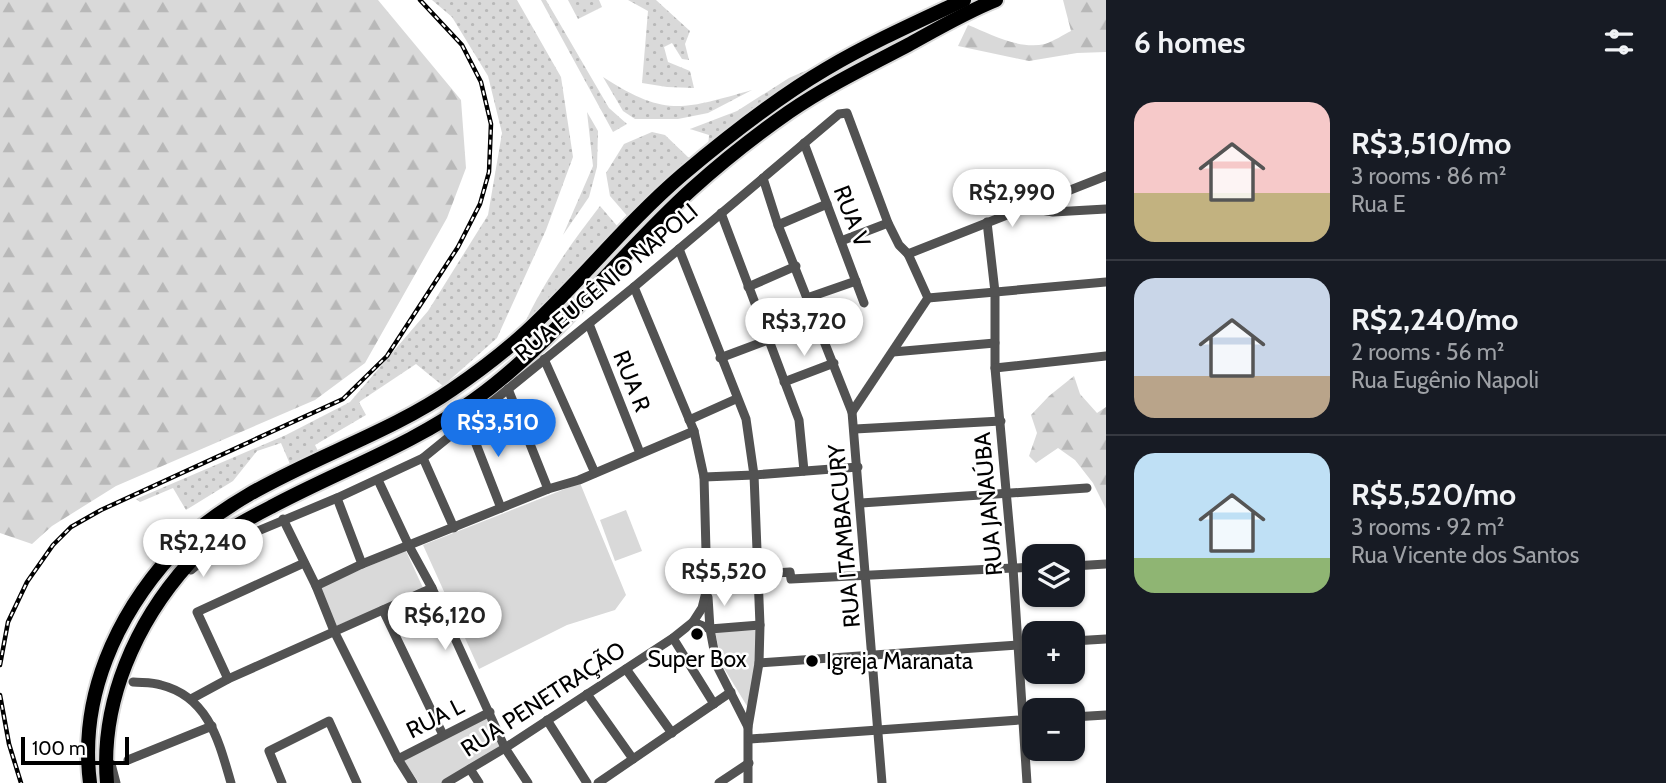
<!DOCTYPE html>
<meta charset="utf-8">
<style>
:root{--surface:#171b24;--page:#242831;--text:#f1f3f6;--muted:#9ea1a6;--line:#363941;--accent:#1a73e8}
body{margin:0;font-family:Cabin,sans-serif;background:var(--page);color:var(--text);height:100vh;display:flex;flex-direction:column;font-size:26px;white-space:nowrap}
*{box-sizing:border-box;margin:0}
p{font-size:23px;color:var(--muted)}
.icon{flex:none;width:38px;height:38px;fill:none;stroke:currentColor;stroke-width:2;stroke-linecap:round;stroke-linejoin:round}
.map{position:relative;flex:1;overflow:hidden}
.sheet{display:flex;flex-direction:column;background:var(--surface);width:560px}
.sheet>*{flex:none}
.fabs{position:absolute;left:1022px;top:544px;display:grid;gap:14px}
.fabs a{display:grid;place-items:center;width:63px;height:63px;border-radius:14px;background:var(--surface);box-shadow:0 2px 5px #0004;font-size:35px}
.scale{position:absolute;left:21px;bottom:18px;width:108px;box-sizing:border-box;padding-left:7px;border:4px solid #000;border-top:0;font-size:19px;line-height:24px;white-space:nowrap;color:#000;-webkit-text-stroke:5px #fff;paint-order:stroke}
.price{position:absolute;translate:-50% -60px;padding:0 16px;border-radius:24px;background:#fff;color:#222;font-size:23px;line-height:46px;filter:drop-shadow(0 2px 4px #0008)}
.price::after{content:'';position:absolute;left:50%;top:42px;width:21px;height:16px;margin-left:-10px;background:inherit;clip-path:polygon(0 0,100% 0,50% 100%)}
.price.on{background:var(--accent);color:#fff}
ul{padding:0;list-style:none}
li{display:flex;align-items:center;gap:21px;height:175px;padding:0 28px}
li+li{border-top:2px solid var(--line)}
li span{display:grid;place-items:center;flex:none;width:196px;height:140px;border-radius:21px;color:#555}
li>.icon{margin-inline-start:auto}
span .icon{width:84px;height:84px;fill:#fffc;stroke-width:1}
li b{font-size:30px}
h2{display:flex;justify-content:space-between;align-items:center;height:84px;padding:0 28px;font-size:30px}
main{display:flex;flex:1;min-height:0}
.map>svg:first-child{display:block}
</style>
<main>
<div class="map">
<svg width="1106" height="783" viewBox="0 0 1106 783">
<defs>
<pattern id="grass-dots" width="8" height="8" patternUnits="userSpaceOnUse" patternTransform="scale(1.75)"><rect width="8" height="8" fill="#d9d9d9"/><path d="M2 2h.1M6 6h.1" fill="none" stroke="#b8b8b8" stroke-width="1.8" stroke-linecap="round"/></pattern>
<pattern id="forest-firs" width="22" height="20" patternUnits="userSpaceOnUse" patternTransform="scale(1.75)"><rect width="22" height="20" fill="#d9d9d9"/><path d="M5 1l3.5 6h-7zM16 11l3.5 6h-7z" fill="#b8b8b8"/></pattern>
</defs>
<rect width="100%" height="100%" fill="#fff"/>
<g fill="url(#grass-dots)">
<path d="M432,0H517L561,77L573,157L546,230L497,338L443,386L416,364L359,402L366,415L315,445L319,453L292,469L281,443L257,451L233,481L186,510L173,488L140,502L136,499L286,435L350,402L428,311L488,215L502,133L488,76L452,17Z"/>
<path d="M541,0H546L609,108L627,124L613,132Z"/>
<path d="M568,0H599L602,7L578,19Z"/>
<path d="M628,0H656L690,31L685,44L689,60L682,59L672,43L664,47L668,62L690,71L694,88L667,87L642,83L648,11Z"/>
<path d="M805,71L812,73L708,148L709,135L690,129L737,111L789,78Z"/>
<path d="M603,77C666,118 684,109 752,90L708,113L678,119H635L623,111Z"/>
<path d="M587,112L598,131L597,167L589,197L563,235L593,166Z"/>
<path d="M652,132L665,135L691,160L629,218L610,196L606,173L624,144Z"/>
<path d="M600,206L618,227L522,329C542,284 570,245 600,206Z"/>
</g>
<g fill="url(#forest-firs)">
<path d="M0,0H378L461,100L466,168L447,218L365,363L315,400L116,486L52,526L32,544L0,533Z"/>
<path d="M1063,0H1106V52L1077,53L1029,61L958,46L968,25C991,34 1019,50 1045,44C1054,41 1063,35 1071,31Z"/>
<path d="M1074,376L1080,394L1097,413L1106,407V509L1093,483L1075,460L1058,448L1036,463L1029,456L1037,433L1031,415L1049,396Z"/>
</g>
<g fill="#d9d9d9">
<path d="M580,483L626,595L615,610L567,625L479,669L423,545Z"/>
<path d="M626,510L642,551L615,561L600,520Z"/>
<path d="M406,551L424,590L331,628L317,594L323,585Z"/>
<path d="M757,630V662L747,706L722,665L715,631Z"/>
<path d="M486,716L501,746L441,783H419L402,758Z"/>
</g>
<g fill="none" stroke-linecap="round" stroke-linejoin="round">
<g stroke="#dbdbdb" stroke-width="18">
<g id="highway">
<path d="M90,783C79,697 116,616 173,553C245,475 367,449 453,389C478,372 504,352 526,332C580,282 626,223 682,175C727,137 775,99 826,69C870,43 917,22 964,0"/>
<path d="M107,783C100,702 136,622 189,563C211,538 242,522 271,507C338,471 412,445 474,400C556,341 617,257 692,189C722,162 756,135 789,112C827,86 868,66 908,45C937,29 966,12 996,0"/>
</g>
</g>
<g stroke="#525252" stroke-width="9">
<path d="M804,143L864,303"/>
<path d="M763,178L778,225L852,412L882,783"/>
<path d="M1030,208L1053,212L1106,209"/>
<path d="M721,213L799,420L804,471"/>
<path d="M987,222L995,292V368L1013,568L1027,783"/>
<path d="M778,225L827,204"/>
<path d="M841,241L888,223"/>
<path d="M679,249L746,419L754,475L760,625L759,663L748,727V783"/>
<path d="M908,254L1106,176"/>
<path d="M748,287L796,266"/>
<path d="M807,298L856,281"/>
<path d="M928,298L1106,282"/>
<path d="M589,324L640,453"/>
<path d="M893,352L995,343"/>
<path d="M720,358L768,340"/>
<path d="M544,359L595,473"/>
<path d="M995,368L1106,356"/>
<path d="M784,382L834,363"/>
<path d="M508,389L548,489"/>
<path d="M852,412L928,298"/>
<path d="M689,420L736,399"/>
<path d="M467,421L501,508"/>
<path d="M855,429L1001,421"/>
<path d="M423,458L454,528"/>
<path d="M704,477L754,475L858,467"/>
<path d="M378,480L409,546L432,588L505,748L528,783"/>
<path d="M337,498L362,564"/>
<path d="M861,503L1087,488"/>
<path d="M283,519L316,586L334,631L398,759L413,783"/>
<path d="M1073,566L1106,564"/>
<path d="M191,570L210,554L227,544L337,498L423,458L634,287L839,114L847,113L888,223L899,245L908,254L928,298"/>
<path d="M760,574L790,572L791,579L1034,567"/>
<path d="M316,586L362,564L548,489L579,480L694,431"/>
<path d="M708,597L710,629L717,666L748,727"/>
<path d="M383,610L443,735"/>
<path d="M693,622L710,629L760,625"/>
<path d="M673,638L714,704"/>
<path d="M1073,641L1106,639"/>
<path d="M759,663L1034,644"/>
<path d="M626,669L672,733"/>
<path d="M228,679L197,612L304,563"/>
<path d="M133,682C142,683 152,682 161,685C209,697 219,742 231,783"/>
<path d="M587,694L633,759"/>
<path d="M191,699L228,679L432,588"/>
<path d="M1073,717L1106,715"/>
<path d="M547,720L587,783"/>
<path d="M750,739L1034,719"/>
<path d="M398,759L490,712"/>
<path d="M128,760L212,726"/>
<path d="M111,764L116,783"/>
<path d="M470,769L479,783"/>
<path d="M282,783L269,751L329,721L357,783"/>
<path d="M446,783L505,748L673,638L693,622L702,608L707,588L704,477L694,431L634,287"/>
<path d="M598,783L731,692"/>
<path d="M719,783L749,763"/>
</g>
<use href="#highway" stroke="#000" stroke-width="14"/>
<g stroke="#000" stroke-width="4.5">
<g id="rail">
<path d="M0,665L8,622L27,582L53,545L71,527L101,510L343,399L387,356L458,247L480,204L489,172L491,124L481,82L462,45L420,0"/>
<path d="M0,695L9,744L21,783"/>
</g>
</g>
<use href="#rail" stroke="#fff" stroke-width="2" stroke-dasharray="5" stroke-linecap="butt"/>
</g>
<g fill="#000" stroke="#fff" stroke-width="2.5">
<circle cx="697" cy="634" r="7"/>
<circle cx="812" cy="661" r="7"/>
</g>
<g text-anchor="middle" stroke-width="5" stroke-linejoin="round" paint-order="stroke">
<g font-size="23" fill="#000" stroke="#fff">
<text transform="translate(852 216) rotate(69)" y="8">RUA V</text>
<text transform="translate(606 282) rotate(-40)" y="8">RUA EUGÊNIO NAPOLI</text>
<text transform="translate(632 381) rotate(68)" y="8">RUA R</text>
<text transform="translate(988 504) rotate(-95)" y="8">RUA JANAÚBA</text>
<text transform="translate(844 536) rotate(-95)" y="8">RUA ITAMBACURY</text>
<text transform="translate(543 699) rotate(-33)" y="8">RUA PENETRAÇÃO</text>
<text transform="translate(435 718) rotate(-27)" y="8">RUA L</text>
</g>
<g font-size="23" fill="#000" stroke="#fff">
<text x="697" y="667">Super Box</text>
<text x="826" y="669" text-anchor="start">Igreja Maranata</text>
</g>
</g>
</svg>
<div class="fabs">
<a><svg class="icon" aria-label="layers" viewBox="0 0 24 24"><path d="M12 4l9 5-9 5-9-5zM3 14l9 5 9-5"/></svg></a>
<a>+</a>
<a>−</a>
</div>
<div class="scale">100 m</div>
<b class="price" style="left:1012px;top:229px">R$2,990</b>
<b class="price" style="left:804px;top:358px">R$3,720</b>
<b class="price on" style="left:498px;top:459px">R$3,510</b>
<b class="price" style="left:203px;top:579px">R$2,240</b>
<b class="price" style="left:724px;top:608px">R$5,520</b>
<b class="price" style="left:445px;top:652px">R$6,120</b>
</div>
<section class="sheet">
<h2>6 homes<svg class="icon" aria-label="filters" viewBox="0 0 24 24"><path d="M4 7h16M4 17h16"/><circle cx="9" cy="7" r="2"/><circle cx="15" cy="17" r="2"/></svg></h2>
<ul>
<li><span style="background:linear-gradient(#f6c9c9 65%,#c2b280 0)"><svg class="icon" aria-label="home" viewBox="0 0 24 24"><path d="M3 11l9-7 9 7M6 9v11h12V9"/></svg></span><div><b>R$3,510/mo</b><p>3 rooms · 86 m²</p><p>Rua E</p></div></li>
<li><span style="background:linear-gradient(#c9d6e8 70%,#b9a48a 0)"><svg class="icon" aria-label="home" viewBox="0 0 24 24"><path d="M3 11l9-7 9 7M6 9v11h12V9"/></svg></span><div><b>R$2,240/mo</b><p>2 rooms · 56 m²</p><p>Rua Eugênio Napoli</p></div></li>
<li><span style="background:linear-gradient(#bfe0f5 75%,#8fb573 0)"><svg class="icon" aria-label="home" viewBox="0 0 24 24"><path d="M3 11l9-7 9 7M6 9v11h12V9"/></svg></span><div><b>R$5,520/mo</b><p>3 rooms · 92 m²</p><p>Rua Vicente dos Santos</p></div></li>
</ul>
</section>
</main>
